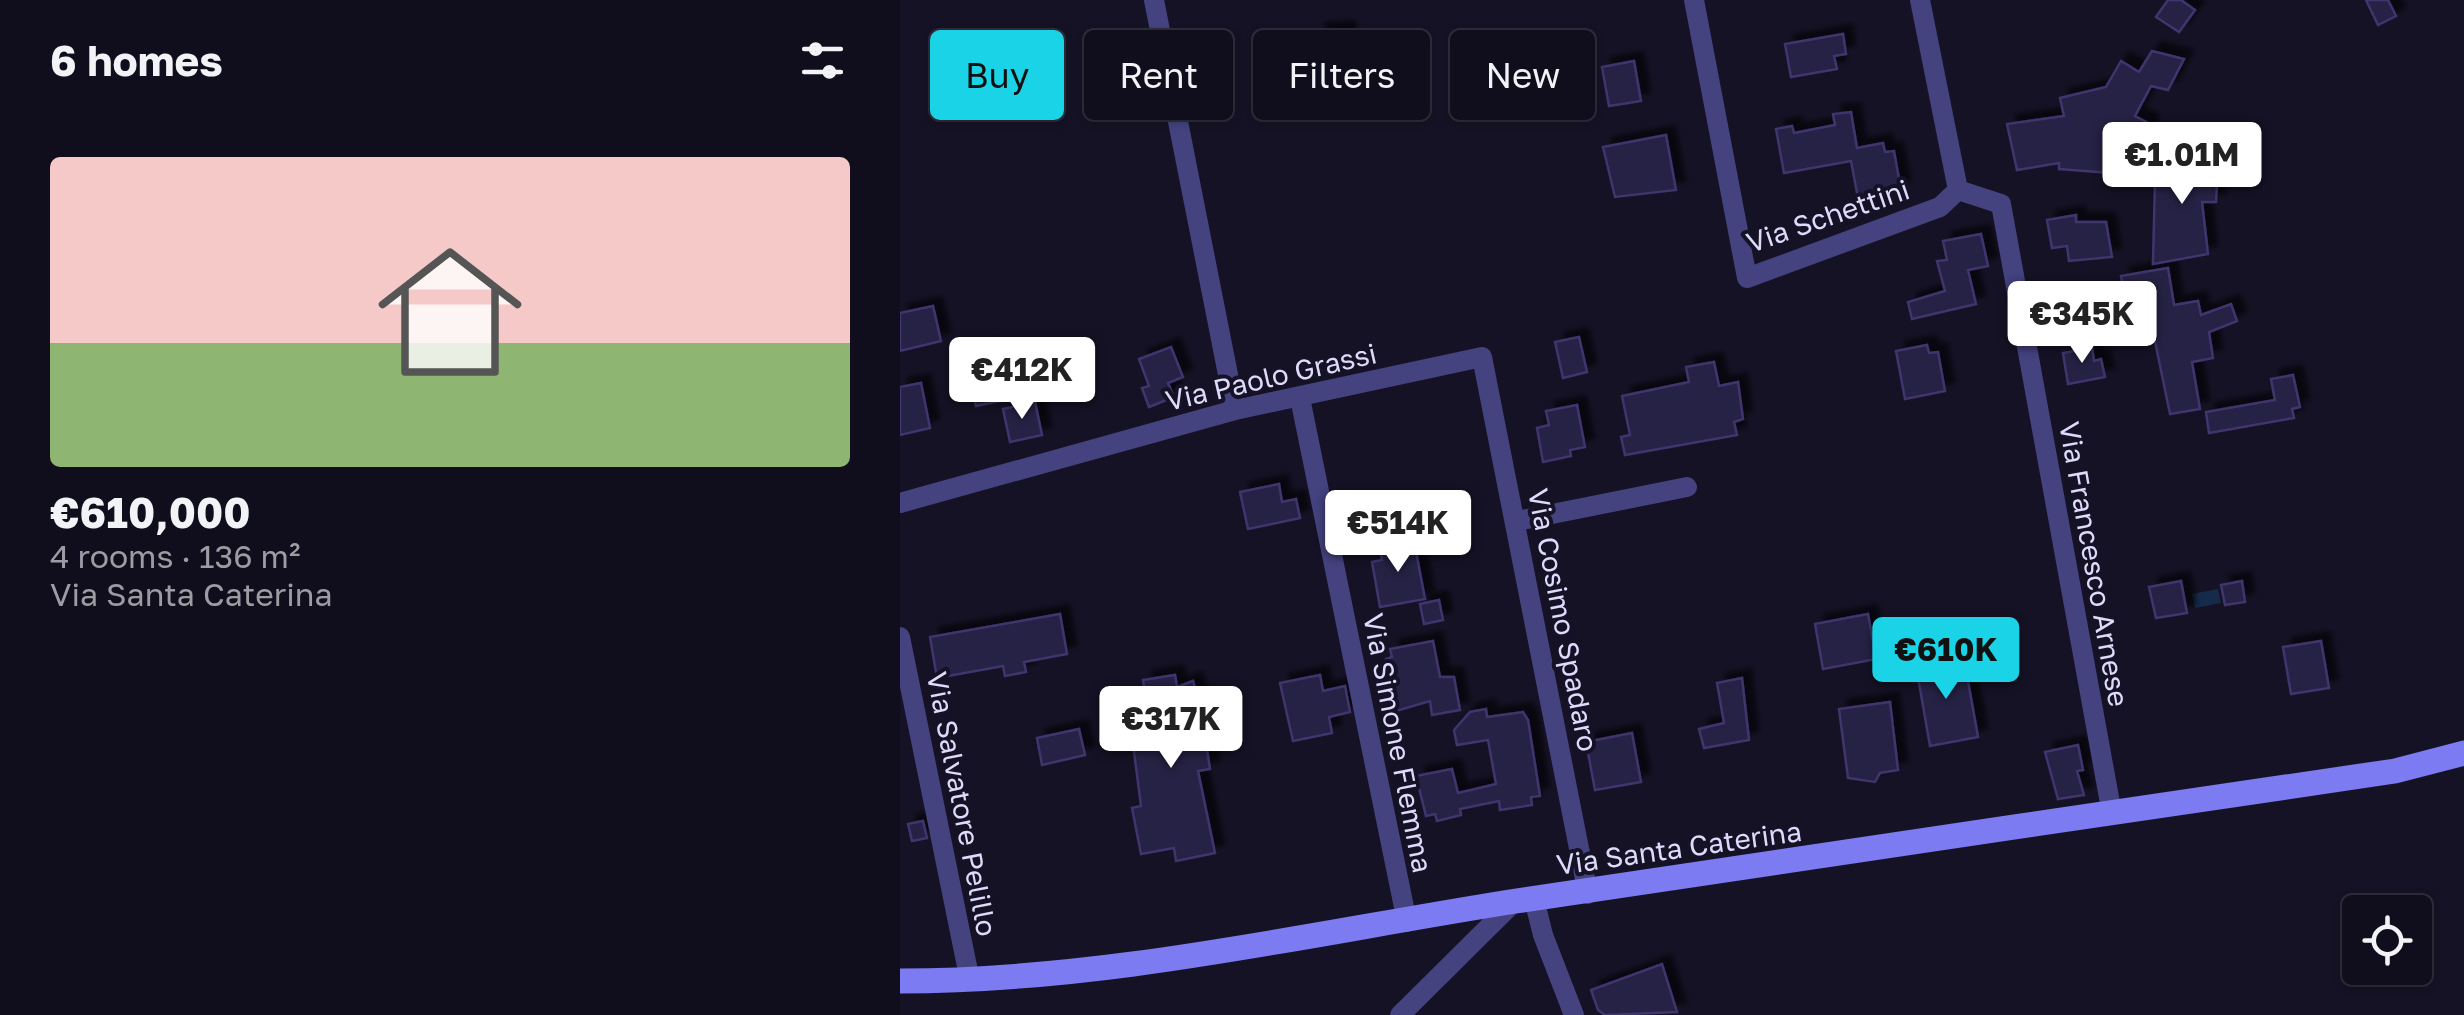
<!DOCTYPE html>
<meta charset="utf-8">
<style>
:root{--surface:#100e1c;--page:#191725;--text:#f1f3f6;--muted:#9c9ca3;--line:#302e3b;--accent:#1bd3e6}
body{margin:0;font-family:"Golos Text",sans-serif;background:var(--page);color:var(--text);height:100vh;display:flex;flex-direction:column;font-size:38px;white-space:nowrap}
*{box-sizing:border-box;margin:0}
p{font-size:32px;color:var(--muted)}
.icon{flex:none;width:55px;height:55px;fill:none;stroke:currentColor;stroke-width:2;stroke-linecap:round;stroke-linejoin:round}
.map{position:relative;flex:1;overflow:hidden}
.side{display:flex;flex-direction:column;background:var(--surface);width:900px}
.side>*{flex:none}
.hud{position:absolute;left:30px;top:30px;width:950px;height:90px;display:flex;gap:20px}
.fabs{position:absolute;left:1442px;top:895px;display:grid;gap:20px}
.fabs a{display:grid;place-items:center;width:90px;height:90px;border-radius:10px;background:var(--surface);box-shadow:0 2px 8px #0004,0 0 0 2px var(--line);font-size:50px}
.price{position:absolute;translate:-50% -85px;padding:0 22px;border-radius:10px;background:#fff;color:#222;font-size:32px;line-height:65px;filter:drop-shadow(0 2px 5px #0008)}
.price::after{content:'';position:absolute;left:50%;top:60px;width:30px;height:22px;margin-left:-15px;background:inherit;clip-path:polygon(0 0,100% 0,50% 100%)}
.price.selected{background:var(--accent);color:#111}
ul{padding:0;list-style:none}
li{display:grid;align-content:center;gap:20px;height:530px;padding:0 50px}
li+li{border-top:2px solid var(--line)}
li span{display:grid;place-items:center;height:310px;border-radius:10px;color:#555}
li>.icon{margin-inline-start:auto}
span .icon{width:180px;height:180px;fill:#fffc;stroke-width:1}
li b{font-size:42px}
h2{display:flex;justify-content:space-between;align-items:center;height:120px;padding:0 50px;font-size:42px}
.chip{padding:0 35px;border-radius:10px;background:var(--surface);box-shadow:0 2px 8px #0004,0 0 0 2px var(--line);font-size:35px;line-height:90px}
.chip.selected{background:var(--accent);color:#111}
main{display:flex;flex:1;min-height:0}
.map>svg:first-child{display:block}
</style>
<main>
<section class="side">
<h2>6 homes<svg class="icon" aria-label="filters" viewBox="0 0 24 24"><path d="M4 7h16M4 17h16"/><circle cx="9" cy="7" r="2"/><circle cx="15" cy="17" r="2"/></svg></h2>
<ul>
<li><span style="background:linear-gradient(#f6c9c9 60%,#8fb573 0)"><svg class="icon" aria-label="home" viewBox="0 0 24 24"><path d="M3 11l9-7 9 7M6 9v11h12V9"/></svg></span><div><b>€610,000</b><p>4 rooms · 136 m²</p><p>Via Santa Caterina</p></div></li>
</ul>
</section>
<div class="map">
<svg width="1564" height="1015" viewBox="0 0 1564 1015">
<defs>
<filter id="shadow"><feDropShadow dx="9" dy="-9" stdDeviation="2.5" flood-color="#0009"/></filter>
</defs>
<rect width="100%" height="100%" fill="#151225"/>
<path fill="#162b4b" d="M1318,589L1321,603L1295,608L1292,594Z"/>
<g fill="#272044" stroke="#3f346d" stroke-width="2.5" filter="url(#shadow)">
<path d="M1268,0H1281L1295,10L1279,32L1256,17Z"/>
<path d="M1466,0H1488L1496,16L1478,25Z"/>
<path d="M446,30L450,60L421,64L417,32Z"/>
<path d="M943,34L946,54L934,56L937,69L891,77L885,44Z"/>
<path d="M1252,51L1284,59L1268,90L1251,86L1235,116L1250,124L1224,174L1159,169V163L1117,170L1107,124L1164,116L1160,98L1206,87L1221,61L1239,72Z"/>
<path d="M734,61L741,101L709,106L702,67Z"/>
<path d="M951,112L957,148L983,143L985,152L994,151L1001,190L958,198L951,161L884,173L876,129L892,126L894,133L935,125L933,114Z"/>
<path d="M766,135L776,190L715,197L703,147Z"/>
<path d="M1267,143L1318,168L1316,202H1302L1308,254L1253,264L1255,179H1265Z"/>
<path d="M1176,215V222H1206L1212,257L1169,261L1167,246L1152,248L1147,220Z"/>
<path d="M1081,234L1088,266L1068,270L1076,304L1012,319L1008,302L1045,291L1037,261L1047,260L1043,241Z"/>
<path d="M1268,268L1274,305L1298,301L1301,315L1331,304L1337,321L1309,332L1313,358L1292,362L1300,409L1270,414L1250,317L1243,318L1239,297L1225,300L1221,276Z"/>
<path d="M33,306L41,341L0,351V313Z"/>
<path d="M679,337L687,372L663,378L655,342Z"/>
<path d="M1027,345L1029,353L1038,352L1045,391L1005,399L996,351Z"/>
<path d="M271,347L283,377L268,383L274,397L249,407L242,388L249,386L239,359Z"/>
<path d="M1192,348L1194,361L1201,359L1205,377L1168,384L1163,353Z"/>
<path d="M88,349L100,401L76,406L62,354Z"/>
<path d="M814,362L819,386L838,382L843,419L834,422L837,435L725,455L721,437L730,435L722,396L789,382L786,367Z"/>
<path d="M1393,375L1400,407L1392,409L1394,418L1309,433L1306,412L1375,400L1371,379Z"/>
<path d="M21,383L30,428L0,435V387Z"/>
<path d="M135,402L142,435L110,442L103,409Z"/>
<path d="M677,405L685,447L670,450L671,456L643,462L637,428L649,425L646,411Z"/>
<path d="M379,484L382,502L396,499L400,518L348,529L340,492Z"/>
<path d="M514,541L525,599L480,607L472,562L482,560L480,547Z"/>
<path d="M1281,581L1287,613L1256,618L1249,587Z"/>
<path d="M1342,581L1345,602L1325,605L1321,585Z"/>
<path d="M539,600L543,620L524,624L520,604Z"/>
<path d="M160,614L167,654L124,662L126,672L105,676L103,666L37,678L30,637Z"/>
<path d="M968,614L976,659L923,669L915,624Z"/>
<path d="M533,641L540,677H554L560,710L532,715L530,701L496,711L486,659L492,657L490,649Z"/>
<path d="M1421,641L1429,688L1391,694L1383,647Z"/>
<path d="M1042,655L1046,674L1066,670L1078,737L1030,746L1015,660Z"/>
<path d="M275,675L277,687L293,681L301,710L310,769L298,771L315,853L276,861L274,848L241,854L232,808L241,806L230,720L249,717L243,680Z"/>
<path d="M420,675L423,691L445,686L450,712L429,717L432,733L393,741L380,683Z"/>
<path d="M842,678L849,740L804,748L799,729L824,723L817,683Z"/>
<path d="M990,702L998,770L980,773L975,782L948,778L939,709Z"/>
<path d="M586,709L587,717L623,712L628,720L640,796L631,797L632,805L600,810L599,801L560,809L561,815L537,821L535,814L526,816L516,776L552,769L558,793L596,784L588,740L557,745L554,730L570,712Z"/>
<path d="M179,729L185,755L142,765L137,738Z"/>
<path d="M732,733L741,782L695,790L686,742Z"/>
<path d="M1178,745L1183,770L1177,771L1184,795L1158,799L1145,752Z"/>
<path d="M23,821L27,838L12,841L8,824Z"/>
<path d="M762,964L777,1012L705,1015L698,1010L691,990Z"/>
</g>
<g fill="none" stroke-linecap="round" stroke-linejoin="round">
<g stroke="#44427f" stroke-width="20">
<path d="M254,0L335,410"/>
<path d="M794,0L847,278L1040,207L1058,190"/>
<path d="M1020,0L1058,190L1101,204L1212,814"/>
<path d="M400,398L507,922"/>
<path d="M0,503L335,410L582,357L688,894"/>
<path d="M617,521L787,487"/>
<path d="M0,637L70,981"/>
<path d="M634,899L643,935L674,1015"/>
<path d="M500,1015L614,902"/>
</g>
<path stroke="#7d7bf1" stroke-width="25" d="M0,981C207,981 412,933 616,901C909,856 1202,815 1495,771L1564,753"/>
</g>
<g text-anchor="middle" stroke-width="8" stroke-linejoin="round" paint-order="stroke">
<g font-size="28" fill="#dddafb" stroke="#151225">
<text transform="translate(928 216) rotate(-19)" y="10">Via Schettini</text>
<text transform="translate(371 377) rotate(-13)" y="10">Via Paolo Grassi</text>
<text transform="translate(1194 564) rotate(80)" y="10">Via Francesco Arnese</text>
<text transform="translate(663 620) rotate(79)" y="10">Via Cosimo Spadaro</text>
<text transform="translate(498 743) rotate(79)" y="10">Via Simone Flemma</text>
<text transform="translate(62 804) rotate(79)" y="10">Via Salvatore Pelillo</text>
<text transform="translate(779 848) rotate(-8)" y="10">Via Santa Caterina</text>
</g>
</g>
</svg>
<div class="fabs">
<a><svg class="icon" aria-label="locate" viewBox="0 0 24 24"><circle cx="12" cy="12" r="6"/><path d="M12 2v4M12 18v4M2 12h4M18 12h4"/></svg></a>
</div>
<b class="price" style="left:1282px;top:207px">€1.01M</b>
<b class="price" style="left:1182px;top:366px">€345K</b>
<b class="price" style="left:122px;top:422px">€412K</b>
<b class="price" style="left:498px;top:575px">€514K</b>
<b class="price selected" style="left:1046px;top:702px">€610K</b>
<b class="price" style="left:271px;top:771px">€317K</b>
<div class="hud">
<a class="chip selected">Buy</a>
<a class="chip">Rent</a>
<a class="chip">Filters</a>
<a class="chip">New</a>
</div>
</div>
</main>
